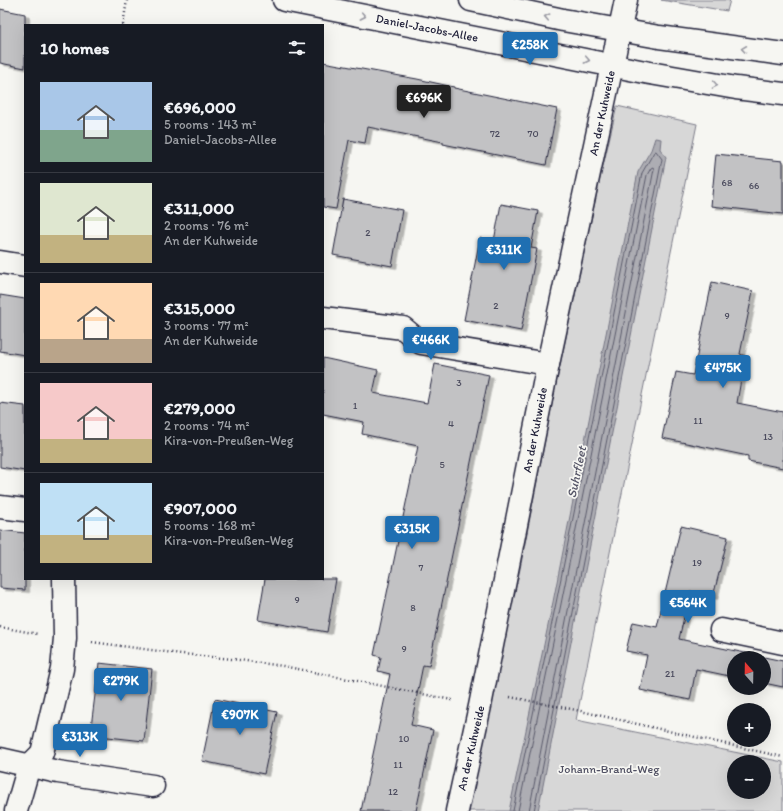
<!DOCTYPE html>
<meta charset="utf-8">
<style>
:root{--surface:#171b24;--page:#242831;--text:#f1f3f6;--muted:#9ea1a6;--line:#363941;--accent:#1f6fb2}
body{margin:0;font-family:Itim,sans-serif;background:var(--page);color:var(--text);height:100vh;display:flex;flex-direction:column;font-size:15px;white-space:nowrap}
*{box-sizing:border-box;margin:0}
p{font-size:13px;color:var(--muted)}
.icon{flex:none;width:22px;height:22px;fill:none;stroke:currentColor;stroke-width:2;stroke-linecap:round;stroke-linejoin:round}
.map{position:relative;flex:1;overflow:hidden}
.sheet{position:absolute;left:24px;top:24px;width:300px;height:556px;display:flex;flex-direction:column;background:var(--surface);border-radius:0px;box-shadow:0 4px 16px #0002}
.sheet>*{flex:none}
.needle{width:26px;rotate:340deg}
.fabs{position:absolute;left:727px;top:651px;display:grid;gap:8px}
.fabs a{display:grid;place-items:center;width:44px;height:44px;border-radius:50%;background:var(--surface);box-shadow:0 4px 16px #0002;font-size:20px}
.price{position:absolute;translate:-50% -34px;padding:0 9px;border-radius:4px;background:var(--accent);color:#fff;font-size:13px;line-height:26px;filter:drop-shadow(0 1px 2px #0008)}
.price::after{content:'';position:absolute;left:50%;top:24px;width:12px;height:9px;margin-left:-6px;background:inherit;clip-path:polygon(0 0,100% 0,50% 100%)}
.price.active{background:#222;color:#fff}
ul{padding:0;list-style:none}
li{display:flex;align-items:center;gap:12px;height:100px;padding:0 16px}
li+li{border-top:1px solid var(--line)}
li span{display:grid;place-items:center;flex:none;width:112px;height:80px;border-radius:0px;color:#555}
li>.icon{margin-inline-start:auto}
span .icon{width:48px;height:48px;fill:#fffc;stroke-width:1}
li b{font-size:17px}
h2{display:flex;justify-content:space-between;align-items:center;height:48px;padding:0 16px;font-size:17px}
.map>svg:first-child{display:block}
</style>
<div class="map">
<svg width="783" height="811" viewBox="0 0 783 811">
<defs>
<filter id="shadow"><feDropShadow dx="4.5" dy="2.5" stdDeviation="0" flood-color="#0004"/></filter>
</defs>
<rect width="100%" height="100%" fill="#f6f6f2"/>
<filter id="ink" filterUnits="userSpaceOnUse"><feTurbulence type="fractalNoise" baseFrequency=".025" numOctaves="2"/><feDisplacementMap in="SourceGraphic" scale="8" xChannelSelector="R" yChannelSelector="G"/><feConvolveMatrix kernelMatrix="1 2 1 2 8 2 1 2 1" color-interpolation-filters="sRGB"/></filter>
<g filter="url(#ink)">
<g fill="#d7d7d7" stroke="#7c7c89" fill-rule="evenodd">
<path d="M661,0H730L727,11Z"/>
<path d="M617,106L697,124L576,720L783,762V811H467L487,716L520,569L555,389L598,188ZM734,762H764V792H734Z"/>
</g>
<path fill="#adadb3" stroke="#757583" d="M655,138L661,139L660,149L666,157L538,811H509L553,602L638,172L651,150Z"/>
<g fill="none" stroke-linecap="round" stroke-linejoin="round">
<g stroke="#5a5a6b" stroke-width="1">
<path d="M513,811L556,603L642,173L654,152L656,151L662,159L534,811"/>
<path d="M518,811L561,604L647,175L651,168L653,167L654,169L529,811"/>
</g>
</g>
<g fill="#c2c2c4" stroke="#22223b" filter="url(#shadow)">
<path d="M0,9L25,14V68L0,63Z"/>
<path d="M323,62L417,79L454,87V88L557,109L546,165L443,144V142L368,127L365,143L349,140L336,209L323,207Z"/>
<path d="M716,154L783,161V214L711,206Z"/>
<path d="M343,199L402,210L392,266L333,255Z"/>
<path d="M501,204L538,211L531,248L537,249L521,331L464,320L480,238L494,241Z"/>
<path d="M712,282L753,291L740,354L745,356L737,403L783,412V468L748,461V456L662,438L676,372L693,375Z"/>
<path d="M0,295L25,299V355L0,351Z"/>
<path d="M323,358L378,370L373,393L427,403L435,364L489,375L429,666L423,665L411,725L433,730L416,811H361L390,674L378,671L381,657L374,655L418,446L362,434L364,422L323,414Z"/>
<path d="M0,403L25,406V471L0,467Z"/>
<path d="M681,526L728,537L713,597L690,591L679,639L783,661V687L764,683V658H734V677L696,669L690,700L640,690L647,655L626,651L633,622L657,627Z"/>
<path d="M0,530L25,533V590L0,588Z"/>
<path d="M265,579H336L327,632L258,620Z"/>
<path d="M99,663L152,669L144,741L90,735Z"/>
<path d="M215,699L277,712L264,774L202,761Z"/>
</g>
<g fill="none" stroke-linecap="round" stroke-linejoin="round">
<g stroke="#22223b" stroke-width="25">
<g id="street">
<path d="M284,0L650,73L736,88L783,94"/>
<path d="M471,0L563,20L659,37L783,54"/>
<path d="M0,262L25,266"/>
<path d="M323,318L403,328L421,343L548,364"/>
<path d="M0,507L25,510"/>
<path d="M721,630L783,643"/>
<path d="M0,759L58,772L153,786"/>
<path d="M16,811L29,766L42,753L62,669L65,638L64,579"/>
<path d="M457,811L480,706L548,364L626,0"/>
</g>
</g>
<g stroke="#22223b" stroke-width="2.5" stroke-dasharray="1 3" stroke-linecap="butt">
<path d="M123,25L127,0"/>
<path d="M0,627L38,634"/>
<path d="M92,642L173,653L232,659L283,666L452,700"/>
<path d="M510,697L576,710L783,757"/>
</g>
<use href="#street" stroke="#f6f6f2" stroke-width="22"/>
</g>
<defs><path id="oneway-chevron" d="M-2-3.5L2.5 0L-2 3.5" fill="none" stroke-width="1.6" stroke-linecap="round" stroke-linejoin="round"/></defs>
<g stroke="#9797a0">
<use href="#oneway-chevron" transform="translate(363 16) rotate(11)"/>
<use href="#oneway-chevron" transform="translate(547 17) rotate(-168)"/>
<use href="#oneway-chevron" transform="translate(744 49) rotate(-172)"/>
<use href="#oneway-chevron" transform="translate(587 60) rotate(11)"/>
<use href="#oneway-chevron" transform="translate(715 85) rotate(10)"/>
</g>
</g>
<g text-anchor="middle" stroke-width="3.5" stroke-linejoin="round" paint-order="stroke">
<g font-size="10" fill="#4a4a5d">
<text x="495" y="137">72</text>
<text x="533" y="137">70</text>
<text x="727" y="186">68</text>
<text x="754" y="189">66</text>
<text x="368" y="236">2</text>
<text x="496" y="309">2</text>
<text x="727" y="319">9</text>
<text x="459" y="386">3</text>
<text x="355" y="409">1</text>
<text x="698" y="424">11</text>
<text x="451" y="427">4</text>
<text x="768" y="440">13</text>
<text x="442" y="468">5</text>
<text x="697" y="566">19</text>
<text x="421" y="571">7</text>
<text x="297" y="603">9</text>
<text x="413" y="611">8</text>
<text x="404" y="652">9</text>
<text x="670" y="677">21</text>
<text x="404" y="742">10</text>
<text x="398" y="768">11</text>
<text x="393" y="795">12</text>
</g>
<g font-size="12" fill="#22223b" stroke="#f6f6f2">
<text transform="translate(427 28) rotate(11)" y="4">Daniel-Jacobs-Allee</text>
<text transform="translate(602 113) rotate(-78)" y="4">An der Kuhweide</text>
<text transform="translate(535 430) rotate(-79)" y="4">An der Kuhweide</text>
<text transform="translate(471 748) rotate(-77)" y="4">An der Kuhweide</text>
</g>
<g font-size="12" fill="#4f4f62" stroke="#f6f6f2">
<text x="609" y="773">Johann-Brand-Weg</text>
</g>
<g font-size="13" font-style="italic" fill="#535365" stroke="#f6f6f2">
<text transform="translate(576 472) rotate(-78)" y="5">Suhrfleet</text>
</g>
</g>
</svg>
<div class="fabs">
<a><svg class="needle" viewBox="-14 -14 28 28"><path d="M0-13l5 13h-10z" fill="#e53935"/><path d="M0 13l5-13h-10z" fill="#9ea1a6"/></svg></a>
<a>+</a>
<a>−</a>
</div>
<b class="price" style="left:530px;top:66px">€258K</b>
<b class="price active" style="left:424px;top:119px">€696K</b>
<b class="price" style="left:504px;top:271px">€311K</b>
<b class="price" style="left:431px;top:361px">€466K</b>
<b class="price" style="left:723px;top:389px">€475K</b>
<b class="price" style="left:412px;top:550px">€315K</b>
<b class="price" style="left:688px;top:624px">€564K</b>
<b class="price" style="left:121px;top:702px">€279K</b>
<b class="price" style="left:240px;top:736px">€907K</b>
<b class="price" style="left:80px;top:758px">€313K</b>
<section class="sheet">
<h2>10 homes<svg class="icon" aria-label="filters" viewBox="0 0 24 24"><path d="M4 7h16M4 17h16"/><circle cx="9" cy="7" r="2"/><circle cx="15" cy="17" r="2"/></svg></h2>
<ul>
<li><span style="background:linear-gradient(#a9c7e8 60%,#7fa58c 0)"><svg class="icon" aria-label="home" viewBox="0 0 24 24"><path d="M3 11l9-7 9 7M6 9v11h12V9"/></svg></span><div><b>€696,000</b><p>5 rooms · 143 m²</p><p>Daniel-Jacobs-Allee</p></div></li>
<li><span style="background:linear-gradient(#dfe7d0 65%,#c2b280 0)"><svg class="icon" aria-label="home" viewBox="0 0 24 24"><path d="M3 11l9-7 9 7M6 9v11h12V9"/></svg></span><div><b>€311,000</b><p>2 rooms · 76 m²</p><p>An der Kuhweide</p></div></li>
<li><span style="background:linear-gradient(#ffd9b3 70%,#b9a48a 0)"><svg class="icon" aria-label="home" viewBox="0 0 24 24"><path d="M3 11l9-7 9 7M6 9v11h12V9"/></svg></span><div><b>€315,000</b><p>3 rooms · 77 m²</p><p>An der Kuhweide</p></div></li>
<li><span style="background:linear-gradient(#f6c9c9 70%,#c2b280 0)"><svg class="icon" aria-label="home" viewBox="0 0 24 24"><path d="M3 11l9-7 9 7M6 9v11h12V9"/></svg></span><div><b>€279,000</b><p>2 rooms · 74 m²</p><p>Kira-von-Preußen-Weg</p></div></li>
<li><span style="background:linear-gradient(#bfe0f5 65%,#c2b280 0)"><svg class="icon" aria-label="home" viewBox="0 0 24 24"><path d="M3 11l9-7 9 7M6 9v11h12V9"/></svg></span><div><b>€907,000</b><p>5 rooms · 168 m²</p><p>Kira-von-Preußen-Weg</p></div></li>
</ul>
</section>
</div>
